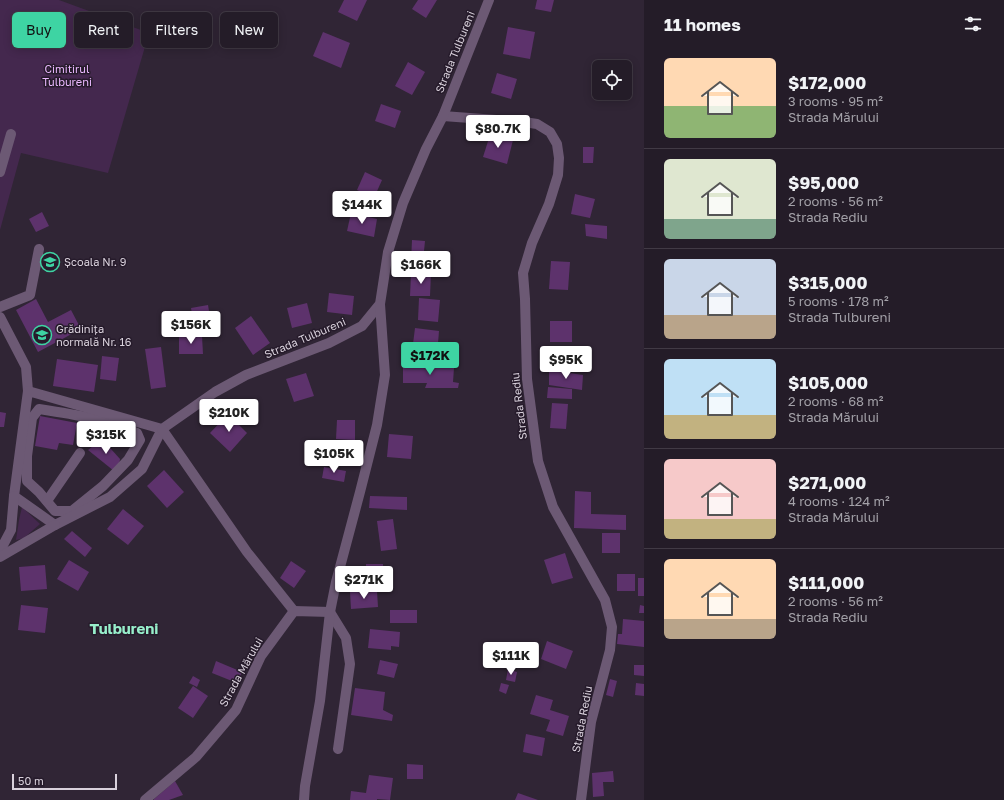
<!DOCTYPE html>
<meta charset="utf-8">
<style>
:root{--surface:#241c28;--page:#302934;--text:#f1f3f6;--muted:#a3a1a8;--line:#413a45;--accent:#3ed4a3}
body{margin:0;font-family:"Golos Text",sans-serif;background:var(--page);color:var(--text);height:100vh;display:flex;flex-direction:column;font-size:15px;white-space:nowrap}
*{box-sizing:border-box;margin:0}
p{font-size:13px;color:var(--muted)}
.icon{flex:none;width:22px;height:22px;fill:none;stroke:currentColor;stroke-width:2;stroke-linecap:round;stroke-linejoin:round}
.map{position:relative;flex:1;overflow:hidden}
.side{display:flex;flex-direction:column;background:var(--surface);width:360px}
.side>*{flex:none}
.top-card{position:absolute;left:12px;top:12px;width:380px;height:36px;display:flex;gap:8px}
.controls{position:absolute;left:592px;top:60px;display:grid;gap:8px}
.controls a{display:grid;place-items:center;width:40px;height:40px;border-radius:6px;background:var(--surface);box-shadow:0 2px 10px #0003,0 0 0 1px var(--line);font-size:20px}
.scale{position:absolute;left:12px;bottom:10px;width:105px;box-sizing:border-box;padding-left:4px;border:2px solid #d9d1dc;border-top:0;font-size:11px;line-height:14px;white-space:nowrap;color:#d9d1dc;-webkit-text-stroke:3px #261b2b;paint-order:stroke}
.price{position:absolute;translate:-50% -34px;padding:0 9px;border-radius:4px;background:#fff;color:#222;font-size:13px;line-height:26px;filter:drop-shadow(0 1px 2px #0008)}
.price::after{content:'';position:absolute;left:50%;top:24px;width:12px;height:9px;margin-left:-6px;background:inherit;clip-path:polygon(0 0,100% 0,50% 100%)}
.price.selected{background:var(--accent);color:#111}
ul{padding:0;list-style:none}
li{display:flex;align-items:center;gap:12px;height:100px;padding:0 20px}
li+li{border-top:1px solid var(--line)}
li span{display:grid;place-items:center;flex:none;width:112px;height:80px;border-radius:6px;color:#555}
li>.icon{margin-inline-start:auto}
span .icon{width:48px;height:48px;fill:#fffc;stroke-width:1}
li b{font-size:17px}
h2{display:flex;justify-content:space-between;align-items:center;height:48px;padding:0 20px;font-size:17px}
.tag{padding:0 14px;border-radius:6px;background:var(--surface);box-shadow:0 2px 10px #0003,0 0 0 1px var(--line);font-size:14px;line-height:36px}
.tag.selected{background:var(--accent);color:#111}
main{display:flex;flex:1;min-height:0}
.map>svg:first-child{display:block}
</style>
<main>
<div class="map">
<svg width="644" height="800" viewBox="0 0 644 800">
<rect width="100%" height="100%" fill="#302535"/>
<g fill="#44284e">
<path d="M0,0H59L149,33L108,173L21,153L0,230Z"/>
<path d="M22,507L40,524L24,538L16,540L19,520Z"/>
</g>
<g fill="#5d326c">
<path d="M344,0H367L357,21L338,12Z"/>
<path d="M418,0H437L426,18L412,9Z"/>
<path d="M537,0H554L551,12L535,9Z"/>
<path d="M508,27L535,32L530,59L503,54Z"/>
<path d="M323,32L350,43L341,68L313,56Z"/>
<path d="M408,62L425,72L412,95L395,86Z"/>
<path d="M497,73L517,79L511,99L491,93Z"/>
<path d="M381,104L401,111L395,128L375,121Z"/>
<path d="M490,135L513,140L507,164L483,157Z"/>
<path d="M583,147H594L593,163H583Z"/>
<path d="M365,172L382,180L374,198L357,190Z"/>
<path d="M575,194L595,199L590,218L571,214Z"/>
<path d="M42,212L49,226L36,232L29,219Z"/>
<path d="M351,213L377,219L374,237L347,231Z"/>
<path d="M585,224L607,226V239L586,236Z"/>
<path d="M412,240L425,241L424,251L431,253L430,264L411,262Z"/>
<path d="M551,261L570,262L568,290L549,289Z"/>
<path d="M431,273L430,296H410L411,274Z"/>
<path d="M329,293L354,296L352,315L327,312Z"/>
<path d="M419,298L440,300L438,322L418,320Z"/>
<path d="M36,299L48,322L71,310L81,329L38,352L16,310Z"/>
<path d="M307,303L312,323L292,328L287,308Z"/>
<path d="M208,305L211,323L194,327L191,308Z"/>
<path d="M251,316L270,343L253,355L235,328Z"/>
<rect x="550" y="321" width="22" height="21"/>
<path d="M415,328L439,331L437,356L412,352Z"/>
<path d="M179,336H202L203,354H179Z"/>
<path d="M161,347L166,387L151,389L145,349Z"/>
<path d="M555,347L572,348L571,366L553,365Z"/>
<path d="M102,356L119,358L116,381L100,379Z"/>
<path d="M57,359L98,365L94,392L53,386Z"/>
<path d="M403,364L454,368L453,382L459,383L458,388H425L427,383H403Z"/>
<path d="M549,370L583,375L582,390L549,385Z"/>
<path d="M306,373L314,396L294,402L286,379Z"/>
<path d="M548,387L572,389V399L547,398Z"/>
<path d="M552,403L568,404L566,429L550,428Z"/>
<path d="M0,412L6,413L4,427H0Z"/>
<path d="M228,414L247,433L230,452L210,433Z"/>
<path d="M40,416L77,423L73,445L59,443L57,450L35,446Z"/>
<path d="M337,420H355V440L336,439Z"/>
<path d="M389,434L413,436L411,459L387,457Z"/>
<path d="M102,439L120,459L119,466L114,471L88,450Z"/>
<path d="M324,467L346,471L344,482L322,478Z"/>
<path d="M164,470L184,492L167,508L147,486Z"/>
<path d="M575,491L591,492V514L626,515V530L574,528Z"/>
<path d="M370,496L407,497V510L369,508Z"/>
<path d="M123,509L144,526L128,545L107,529Z"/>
<path d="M393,519L397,549L381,551L377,521Z"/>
<path d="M72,531L92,548L85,557L64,539Z"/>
<rect x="602" y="533" width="18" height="20"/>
<path d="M565,553L573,578L552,584L544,560Z"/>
<path d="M69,560L89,572L78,591L57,579Z"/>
<path d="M291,561L306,571L294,588L280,578Z"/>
<path d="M366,564H383L384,586L366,587Z"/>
<path d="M45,565L47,589L21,591L19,567Z"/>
<rect x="617" y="574" width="18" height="17"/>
<rect x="638" y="578" width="6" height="18"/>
<path d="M377,591L378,607L351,609L350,592Z"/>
<path d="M21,605L48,608L45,633L18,630Z"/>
<path d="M640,605L644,606V613H639Z"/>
<rect x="390" y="610" width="27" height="13"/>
<path d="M623,619L644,621V647L617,644L618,634H622Z"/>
<path d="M370,629L400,632L399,647L391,646V650L368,648Z"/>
<path d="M547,641L573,651L566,669L541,659Z"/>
<path d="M380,660L398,664L394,678L377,674Z"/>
<path d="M216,661L242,672L237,683L212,673Z"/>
<path d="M634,665H644V676L634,675Z"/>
<path d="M508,669L517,672L515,682L506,680Z"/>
<path d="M193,676L200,680L197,687L189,683Z"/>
<path d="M610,679L617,681L613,697L606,695Z"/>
<path d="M501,683L509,685L506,694L499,691Z"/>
<path d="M636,683L644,684V696L635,695Z"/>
<path d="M193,686L208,696L193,718L178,708Z"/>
<path d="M355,688L385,692L383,710L393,715L392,721L351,715Z"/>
<path d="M536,695L553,700L550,710L569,716L563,736L546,731L550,720L530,714Z"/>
<path d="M526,734L545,738L542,756L523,752Z"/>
<path d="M407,764L423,765V779H407Z"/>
<path d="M613,771L614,782H603L604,796L593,797L592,773Z"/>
<path d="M369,775L393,778L390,800L377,799V800H350L351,791L366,793Z"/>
<path d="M175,781L183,795L169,800H154V799Z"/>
<path d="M518,793L538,800H515Z"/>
</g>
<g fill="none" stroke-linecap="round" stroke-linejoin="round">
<g stroke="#6c5974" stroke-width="10">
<path d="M443,116L524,122L537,124L550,132L557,144L559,158L558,175L549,204L532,243L523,273L525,299L527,379L538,461L553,507L605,600L612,627L610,650L591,722L581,800"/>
<path d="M0,172L11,134"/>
<path d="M0,307L30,295L39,249"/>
<path d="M0,317L26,367L28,391"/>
<path d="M39,409C72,414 106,419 137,433L140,440L128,460L103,486L72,511H55L39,492L27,481V456L32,418Z"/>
<path d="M162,429L28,391L14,496L55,525L110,497L142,469L162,429L215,392L246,375L329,343L362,326L380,304L388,252L403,203L426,149L443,116L489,0"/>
<path d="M162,429L247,552L294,611"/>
<path d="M47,501L80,453"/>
<path d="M0,551L11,530L14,496"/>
<path d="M0,557L55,525"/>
<path d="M145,800L196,757L236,710L261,656L294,611L330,612L346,638L350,664L338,749"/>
<path d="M304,800L305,786L320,701L330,612L336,582L360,492L377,425L385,375L380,304"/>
</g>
</g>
<defs>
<g id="school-ring" transform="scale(1)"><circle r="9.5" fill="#261b2b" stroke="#3ed4a3" stroke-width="1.5"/><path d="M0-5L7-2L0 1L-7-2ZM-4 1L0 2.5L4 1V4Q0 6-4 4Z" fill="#3ed4a3"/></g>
</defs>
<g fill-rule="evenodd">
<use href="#school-ring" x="50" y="262"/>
<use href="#school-ring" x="42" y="335"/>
</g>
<g text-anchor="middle" stroke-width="3" stroke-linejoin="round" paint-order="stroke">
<g font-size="11" fill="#d9d1dc" stroke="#261b2b">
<text transform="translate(455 52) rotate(-68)" y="4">Strada Tulbureni</text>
<text transform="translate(305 338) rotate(-23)" y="4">Strada Tulbureni</text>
<text transform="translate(519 406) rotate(-97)" y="4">Strada Rediu</text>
<text transform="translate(241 672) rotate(-61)" y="4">Strada Mărului</text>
<text transform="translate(582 719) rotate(-79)" y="4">Strada Rediu</text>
</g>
<g font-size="11" fill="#eab8fe" stroke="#261b2b">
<text x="67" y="73">Cimitirul<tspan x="67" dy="13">Tulbureni</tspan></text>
</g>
<g font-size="11" fill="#d9d1dc" stroke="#261b2b" text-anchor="start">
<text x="64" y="266">Școala Nr. 9</text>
<text x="56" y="333">Grădinița<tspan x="56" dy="13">normală Nr. 16</tspan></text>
</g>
<g font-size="15" font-weight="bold" fill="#97efcb" stroke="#261b2b">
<text x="124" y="634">Tulbureni</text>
</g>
</g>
</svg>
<div class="controls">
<a><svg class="icon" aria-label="locate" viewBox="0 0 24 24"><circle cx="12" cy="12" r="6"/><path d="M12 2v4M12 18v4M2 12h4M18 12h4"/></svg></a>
</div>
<div class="scale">50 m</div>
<b class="price" style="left:498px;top:149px">$80.7K</b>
<b class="price" style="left:362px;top:225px">$144K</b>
<b class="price" style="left:421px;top:285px">$166K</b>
<b class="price" style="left:191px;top:345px">$156K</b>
<b class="price selected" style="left:430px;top:376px">$172K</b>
<b class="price" style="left:566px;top:380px">$95K</b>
<b class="price" style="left:229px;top:433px">$210K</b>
<b class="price" style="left:106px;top:455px">$315K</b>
<b class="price" style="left:334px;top:474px">$105K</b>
<b class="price" style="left:364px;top:600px">$271K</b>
<b class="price" style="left:511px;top:676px">$111K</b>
<div class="top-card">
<a class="tag selected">Buy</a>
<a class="tag">Rent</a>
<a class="tag">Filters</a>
<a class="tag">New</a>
</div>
</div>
<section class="side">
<h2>11 homes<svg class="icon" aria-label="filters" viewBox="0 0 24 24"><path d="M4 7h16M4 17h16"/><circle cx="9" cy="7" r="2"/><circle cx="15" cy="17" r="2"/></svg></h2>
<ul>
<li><span style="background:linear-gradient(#ffd9b3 60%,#8fb573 0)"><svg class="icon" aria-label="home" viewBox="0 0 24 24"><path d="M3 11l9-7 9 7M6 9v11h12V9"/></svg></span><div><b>$172,000</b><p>3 rooms · 95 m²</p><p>Strada Mărului</p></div></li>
<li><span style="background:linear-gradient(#dfe7d0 75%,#7fa58c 0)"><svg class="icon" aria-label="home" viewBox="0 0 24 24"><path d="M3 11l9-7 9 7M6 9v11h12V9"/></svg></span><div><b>$95,000</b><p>2 rooms · 56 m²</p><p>Strada Rediu</p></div></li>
<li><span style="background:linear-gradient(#c9d6e8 70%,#b9a48a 0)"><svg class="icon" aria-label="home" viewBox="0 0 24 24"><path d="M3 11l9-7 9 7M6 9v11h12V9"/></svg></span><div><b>$315,000</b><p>5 rooms · 178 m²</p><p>Strada Tulbureni</p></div></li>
<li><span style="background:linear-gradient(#bfe0f5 70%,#c2b280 0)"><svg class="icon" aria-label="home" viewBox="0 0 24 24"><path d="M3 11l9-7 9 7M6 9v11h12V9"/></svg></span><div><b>$105,000</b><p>2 rooms · 68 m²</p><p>Strada Mărului</p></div></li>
<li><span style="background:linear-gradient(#f6c9c9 75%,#c2b280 0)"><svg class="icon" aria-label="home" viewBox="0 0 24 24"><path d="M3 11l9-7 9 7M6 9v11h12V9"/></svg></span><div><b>$271,000</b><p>4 rooms · 124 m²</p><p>Strada Mărului</p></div></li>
<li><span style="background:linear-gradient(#ffd9b3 75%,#b9a48a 0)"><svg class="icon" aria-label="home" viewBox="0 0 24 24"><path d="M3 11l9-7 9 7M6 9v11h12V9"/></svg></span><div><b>$111,000</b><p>2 rooms · 56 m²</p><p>Strada Rediu</p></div></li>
</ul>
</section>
</main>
